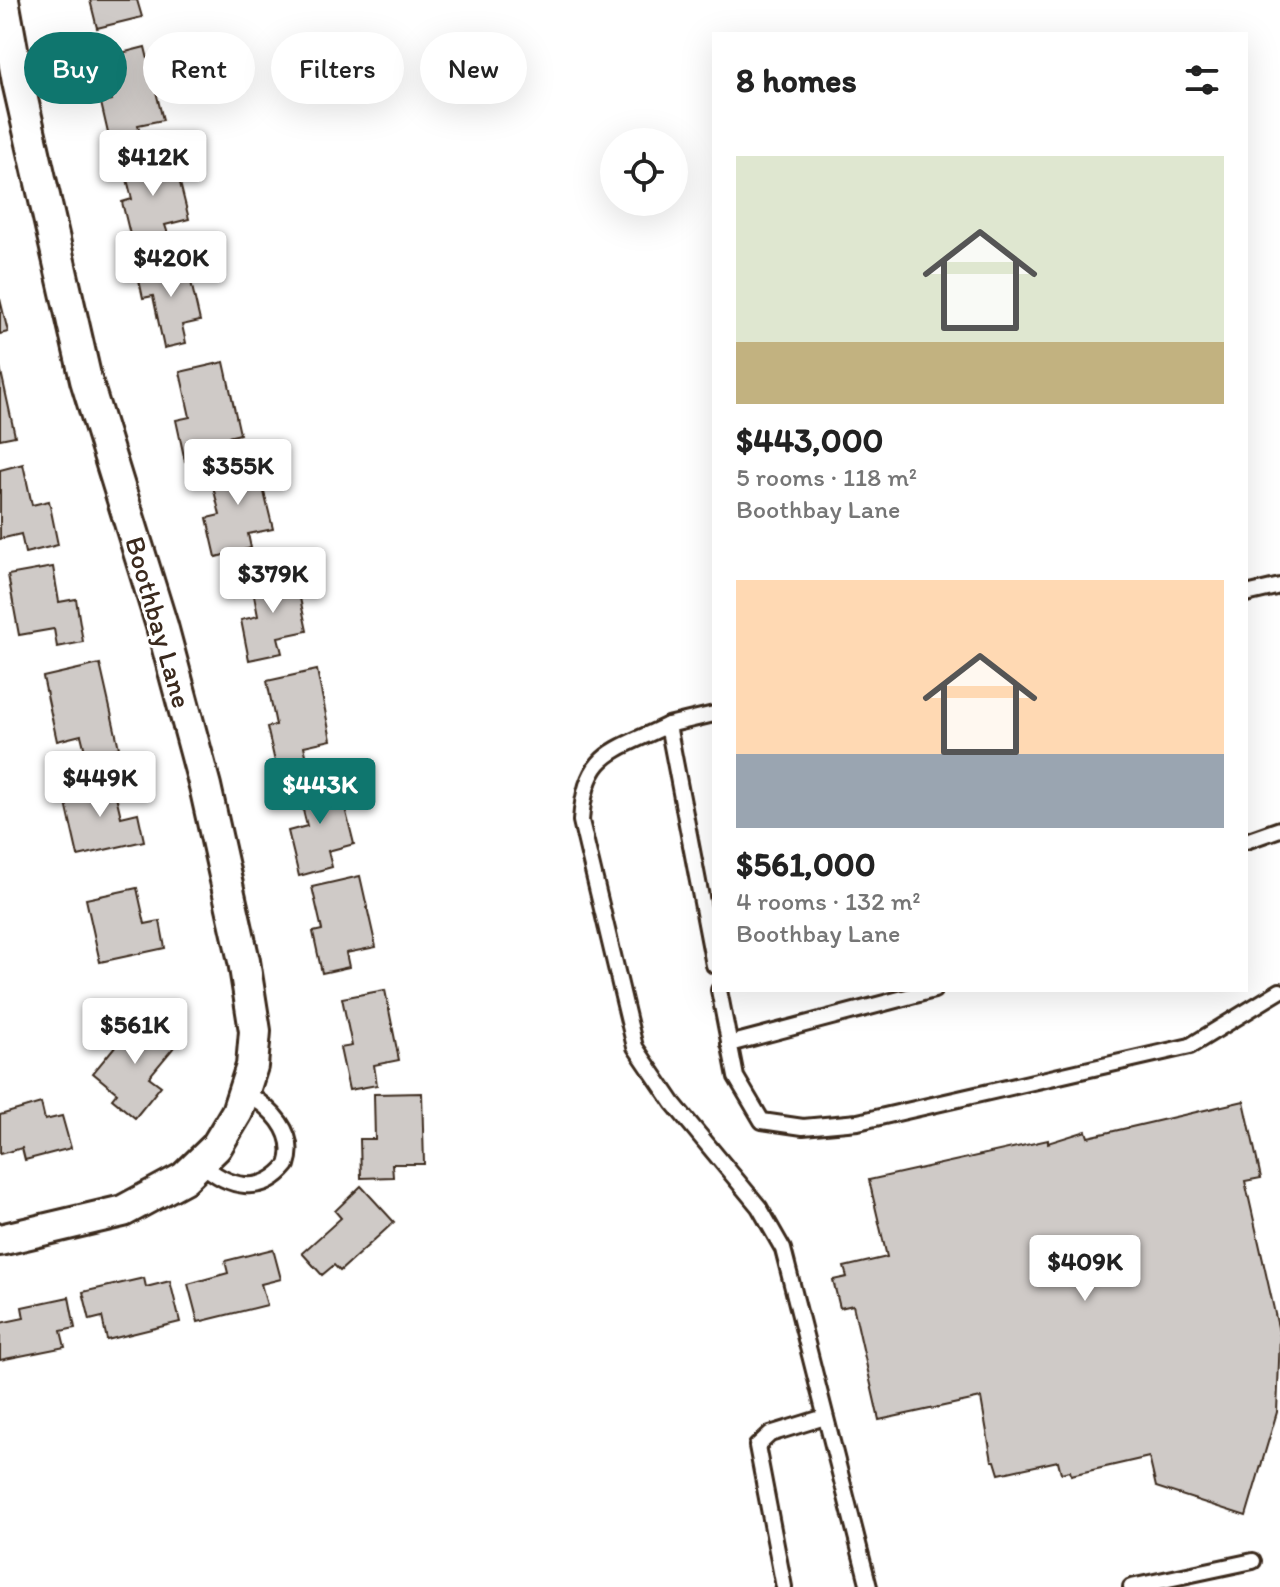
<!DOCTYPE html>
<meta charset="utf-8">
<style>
:root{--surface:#fff;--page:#f6f6f6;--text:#222;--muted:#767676;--accent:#0f766e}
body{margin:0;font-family:Itim,sans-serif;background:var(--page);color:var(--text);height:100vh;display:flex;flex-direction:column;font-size:30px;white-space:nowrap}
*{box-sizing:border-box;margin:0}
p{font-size:26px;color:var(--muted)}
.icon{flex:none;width:44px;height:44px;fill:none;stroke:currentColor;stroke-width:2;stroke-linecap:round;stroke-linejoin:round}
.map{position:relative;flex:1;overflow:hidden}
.panel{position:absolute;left:712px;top:32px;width:536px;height:960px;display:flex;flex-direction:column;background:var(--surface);border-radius:0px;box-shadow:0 8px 32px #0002}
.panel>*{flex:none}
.banner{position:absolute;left:24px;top:32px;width:568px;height:72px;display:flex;gap:16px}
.fabs{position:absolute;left:600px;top:128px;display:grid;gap:16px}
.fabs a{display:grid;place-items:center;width:88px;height:88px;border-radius:50%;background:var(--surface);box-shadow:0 8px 32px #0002;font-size:40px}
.price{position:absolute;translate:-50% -68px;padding:0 18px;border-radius:8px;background:#fff;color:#222;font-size:26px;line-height:52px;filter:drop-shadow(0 2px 4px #0008)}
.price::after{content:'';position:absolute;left:50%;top:48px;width:24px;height:18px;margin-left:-12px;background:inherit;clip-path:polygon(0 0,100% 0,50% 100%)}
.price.current{background:var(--accent);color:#fff}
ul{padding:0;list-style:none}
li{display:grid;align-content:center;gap:16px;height:424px;padding:0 24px}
li span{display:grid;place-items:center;height:248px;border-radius:0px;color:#555}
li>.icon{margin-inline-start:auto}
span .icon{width:144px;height:144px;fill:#fffc;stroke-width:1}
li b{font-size:34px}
h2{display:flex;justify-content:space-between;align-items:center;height:96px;padding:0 24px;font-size:34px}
.pill{padding:0 28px;border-radius:36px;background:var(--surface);box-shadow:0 8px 32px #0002;font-size:28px;line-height:72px}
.pill.current{background:var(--accent);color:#fff}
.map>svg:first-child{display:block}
</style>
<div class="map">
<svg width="1280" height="1587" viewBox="0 0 1280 1587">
<rect width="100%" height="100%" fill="#fff"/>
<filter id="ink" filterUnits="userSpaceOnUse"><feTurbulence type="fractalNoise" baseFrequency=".0125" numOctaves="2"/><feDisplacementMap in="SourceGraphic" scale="16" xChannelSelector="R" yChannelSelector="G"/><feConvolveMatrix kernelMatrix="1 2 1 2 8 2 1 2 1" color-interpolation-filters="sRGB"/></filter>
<g filter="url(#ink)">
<g fill="#cfcac7" stroke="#3b2a1e" stroke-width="2">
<path d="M90,0H137L142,17L97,28Z"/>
<path d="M145,47L163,120L138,125L141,139L111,146L101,103L112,100L102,58Z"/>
<path d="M172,151L189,219L165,225L169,237L133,247L122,202L132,199L123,163Z"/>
<path d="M186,260L200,321L182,325L186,343L164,348L153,296L143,298L137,271Z"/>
<path d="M0,299L8,332L0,334Z"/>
<path d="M224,362L240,434L216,440L219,454L185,461L176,420L190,417L180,372Z"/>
<path d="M0,367L15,436L0,439Z"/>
<path d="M256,459L273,529L248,534L251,548L216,557L207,518L220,515L209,470Z"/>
<path d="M23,464L32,505L49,501L58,545L25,553L21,534L0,539V470Z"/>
<path d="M53,567L59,602L76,599L83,642L57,647L54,629L19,635L8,575Z"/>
<path d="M294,570L307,631L278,637L282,653L249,660L241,620L258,616L251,580Z"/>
<path d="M100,664L119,748L86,755L81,735L57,741L43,677Z"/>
<path d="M317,670L331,740L304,746L307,759L276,766L267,727L276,725L267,681Z"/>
<path d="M337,776L354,844L328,851L332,867L299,876L288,831L307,826L297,786Z"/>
<path d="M112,779L121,817L138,813L144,841L78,856L63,790Z"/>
<path d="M360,876L376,947L346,953L349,967L322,973L313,932L322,930L312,887Z"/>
<path d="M137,888L145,924L160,921L165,948L100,962L86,899Z"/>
<path d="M385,990L399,1060L374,1065L377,1085L349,1090L340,1048L352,1046L342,998Z"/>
<path d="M139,1017L175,1046L149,1077L161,1086L135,1118L112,1099L117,1093L93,1073Z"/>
<path d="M422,1093L424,1164H392L393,1177L361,1178L360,1139H375L374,1094Z"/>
<path d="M1244,1101L1261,1178L1245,1181L1280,1336L1277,1412L1246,1516L1156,1487L1149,1457L1071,1475L1070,1471L1061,1473L1058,1461L999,1474L995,1461H992L981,1398L879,1420L853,1305L840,1308L833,1280L847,1277L844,1267L887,1257L869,1180L1048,1140V1143L1086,1131L1088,1137Z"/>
<path d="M41,1103L45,1120L62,1116L71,1148L25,1160L22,1148L0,1154V1115Z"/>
<path d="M361,1186L394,1222L340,1271L334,1265L322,1275L302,1253L341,1218L335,1211Z"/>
<path d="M273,1249L281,1279L261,1284L267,1305L198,1322L188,1284L228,1273L225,1261Z"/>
<path d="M144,1278L146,1287L170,1281L180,1322L107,1340L102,1317L90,1320L83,1292Z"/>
<path d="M69,1297L75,1328L61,1331L65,1347L0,1360V1323L24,1318L22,1307Z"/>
</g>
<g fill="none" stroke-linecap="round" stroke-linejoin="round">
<g stroke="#3b2a1e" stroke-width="20">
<g id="lane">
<path d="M1246,594L1280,586"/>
<path d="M714,714L668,725L714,965"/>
<path d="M668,725C611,753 586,751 581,821L635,1047L673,1103L759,1207L783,1249L869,1587"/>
<path d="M1246,841L1280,829"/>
<path d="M719,990L736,1077L762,1121L803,1127L858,1122L1190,1046L1280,991"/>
<path d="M729,1044L934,990"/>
<path d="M201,1163C228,1188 262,1196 287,1165C298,1133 271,1108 245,1092"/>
<path d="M784,1587L757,1446L770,1434L825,1417"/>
<path d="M1131,1587L1253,1561"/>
</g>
</g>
<g stroke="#3b2a1e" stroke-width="36">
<path id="street" d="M0,1240L123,1211L184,1178L216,1147L237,1112L252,1066L255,1031L244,961L205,786L162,626L86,380L18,82L3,0"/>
</g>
<use href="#lane" stroke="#fff" stroke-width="14"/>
<use href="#street" stroke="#fff" stroke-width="30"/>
</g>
</g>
<g text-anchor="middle" stroke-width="6" stroke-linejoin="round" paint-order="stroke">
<g font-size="28" fill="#3b2a1e" stroke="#fff">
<text transform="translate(159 622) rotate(74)" y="10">Boothbay Lane</text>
</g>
</g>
</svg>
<div class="fabs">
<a><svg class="icon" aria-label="locate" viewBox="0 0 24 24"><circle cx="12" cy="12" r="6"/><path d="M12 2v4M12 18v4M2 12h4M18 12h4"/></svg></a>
</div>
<b class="price" style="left:153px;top:198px">$412K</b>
<b class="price" style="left:171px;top:299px">$420K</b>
<b class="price" style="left:238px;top:507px">$355K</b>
<b class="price" style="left:273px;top:615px">$379K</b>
<b class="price" style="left:100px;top:819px">$449K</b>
<b class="price current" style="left:320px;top:826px">$443K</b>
<b class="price" style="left:135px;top:1066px">$561K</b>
<b class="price" style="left:1085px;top:1303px">$409K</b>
<div class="banner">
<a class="pill current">Buy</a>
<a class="pill">Rent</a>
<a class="pill">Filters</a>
<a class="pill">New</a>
</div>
<section class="panel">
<h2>8 homes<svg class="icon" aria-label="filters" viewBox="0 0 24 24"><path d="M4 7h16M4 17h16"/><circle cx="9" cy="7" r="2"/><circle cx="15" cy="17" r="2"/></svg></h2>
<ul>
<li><span style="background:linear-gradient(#dfe7d0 75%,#c2b280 0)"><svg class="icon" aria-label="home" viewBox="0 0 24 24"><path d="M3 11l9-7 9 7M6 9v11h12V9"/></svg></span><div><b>$443,000</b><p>5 rooms · 118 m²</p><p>Boothbay Lane</p></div></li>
<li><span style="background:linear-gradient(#ffd9b3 70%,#9aa5b1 0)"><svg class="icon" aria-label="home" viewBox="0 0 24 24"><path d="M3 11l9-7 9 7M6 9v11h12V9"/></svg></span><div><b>$561,000</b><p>4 rooms · 132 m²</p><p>Boothbay Lane</p></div></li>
</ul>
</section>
</div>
